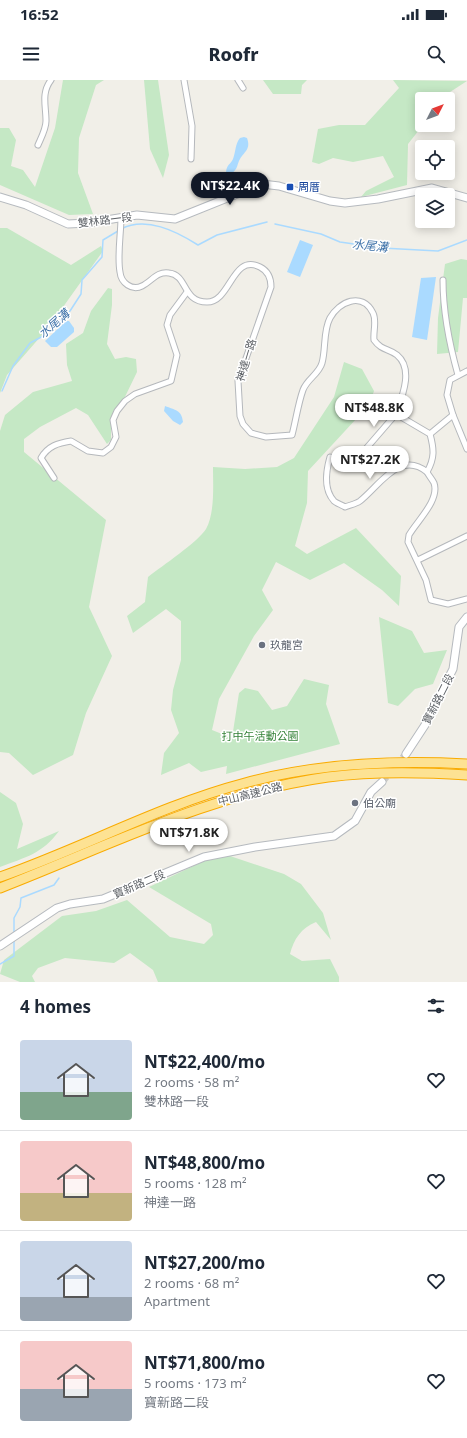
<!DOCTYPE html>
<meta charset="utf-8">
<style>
:root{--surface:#fff;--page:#f2f2f3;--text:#1f2937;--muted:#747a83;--line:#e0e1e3;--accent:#111827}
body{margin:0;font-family:"Noto Sans","Noto Sans TC",sans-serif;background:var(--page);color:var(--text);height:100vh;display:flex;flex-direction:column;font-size:15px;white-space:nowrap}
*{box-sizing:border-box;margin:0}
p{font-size:13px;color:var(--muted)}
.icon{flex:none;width:22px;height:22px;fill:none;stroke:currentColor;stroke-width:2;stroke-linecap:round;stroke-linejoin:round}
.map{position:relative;height:902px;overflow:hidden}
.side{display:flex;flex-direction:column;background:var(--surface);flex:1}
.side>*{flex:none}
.needle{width:26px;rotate:48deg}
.tools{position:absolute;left:415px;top:12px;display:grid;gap:8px}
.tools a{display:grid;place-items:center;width:40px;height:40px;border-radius:4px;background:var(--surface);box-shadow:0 2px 10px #0003;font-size:20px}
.price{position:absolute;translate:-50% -34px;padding:0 9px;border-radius:14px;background:#fff;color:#222;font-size:13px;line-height:26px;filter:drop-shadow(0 1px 2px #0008)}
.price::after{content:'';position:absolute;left:50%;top:24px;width:12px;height:9px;margin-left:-6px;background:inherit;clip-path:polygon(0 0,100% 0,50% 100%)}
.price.selected{background:var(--accent);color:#fff}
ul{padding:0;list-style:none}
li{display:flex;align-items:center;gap:12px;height:100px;padding:0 20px}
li+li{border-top:1px solid var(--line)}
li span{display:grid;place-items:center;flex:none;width:112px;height:80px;border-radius:4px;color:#555}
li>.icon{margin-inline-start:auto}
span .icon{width:48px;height:48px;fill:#fffc;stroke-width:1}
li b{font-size:17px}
h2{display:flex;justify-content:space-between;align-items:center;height:48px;padding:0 20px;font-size:17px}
.status{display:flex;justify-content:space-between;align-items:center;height:28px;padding:0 20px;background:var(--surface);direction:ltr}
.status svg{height:11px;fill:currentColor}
header{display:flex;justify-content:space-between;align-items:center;height:52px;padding:0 20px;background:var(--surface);font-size:18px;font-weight:800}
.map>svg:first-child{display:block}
</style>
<div class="status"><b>16:52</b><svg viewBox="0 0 49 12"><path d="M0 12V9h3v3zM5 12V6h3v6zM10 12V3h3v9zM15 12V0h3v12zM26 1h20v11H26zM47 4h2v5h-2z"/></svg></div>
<header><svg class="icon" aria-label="menu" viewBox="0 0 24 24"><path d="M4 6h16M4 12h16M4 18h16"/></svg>Roofr<svg class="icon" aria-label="search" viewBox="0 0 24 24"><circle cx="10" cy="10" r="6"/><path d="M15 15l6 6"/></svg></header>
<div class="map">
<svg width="467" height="902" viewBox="0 0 467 902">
<rect width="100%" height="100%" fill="#f1efe8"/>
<g fill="#c5e8c5">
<path d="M63,0H104L96,5L79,58L78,93L93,134L69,135L0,105V48H9L16,60L11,86L23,90L35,107L55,48Z"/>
<path d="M144,0H158L169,75L163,98L150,69Z"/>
<path d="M263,0H307L302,5L301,14H273Z"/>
<path d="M393,0L467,1L450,12L444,19H422L423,45L408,64L407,105L361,117L366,111L394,97L383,76L353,82L333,78L319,84L312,82L318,49L339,45H365L399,8Z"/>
<path d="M0,148H7L71,185L101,166L103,171L48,248L7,295L0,313Z"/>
<path d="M461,179L467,180V218H463L458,272L437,274L438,238L445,184Z"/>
<path d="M108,208L112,209V225L107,264L115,279L126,277L136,279L137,292L121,325L111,340V360L107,364L88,335L76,328L40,347L24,359V372L106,440L89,527L112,576L86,633L73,675L33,695L9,673L0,672V351L5,335L33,312L72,301L67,285L66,264L83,253L91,231Z"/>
<path d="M344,282L362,289L374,311L369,325L308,391L307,423L295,466L307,474L356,448L401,496L399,526L382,510L344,483L310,500L276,482L262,510L273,530L254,556L219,619L212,650L232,658L239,613L245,608L258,611L272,630L287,626L304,599L329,605L326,624L340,664L226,694L227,686L201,692L189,683L161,695L164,673L179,653L171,630L173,610L181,580V541L166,529L133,553L127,536L145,522L148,497C162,486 198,462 206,449C215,433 213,405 213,387L245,389L277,387L294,378L334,317Z"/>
<path d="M379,537L412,551L424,573L447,570L433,604L415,609L398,626L388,623Z"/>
<path d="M0,712L16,723L23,744L17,769L59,751C42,774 26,777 0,787Z"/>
<path d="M230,776L284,794L301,804L323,833L331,860L316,842C301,848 294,859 290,874L302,881L330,879L339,897V902H158L153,890L130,873L114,883L65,878L38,888L32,896L35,902H20L0,894L4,880L62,836L96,831L127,820L170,857L204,864L213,855L211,844L149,807L206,780Z"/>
</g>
<g fill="#aadaff">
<path d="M244,57L247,58C251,69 245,71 240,79C237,84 238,89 232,93L226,92C227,84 230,85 233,79C236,71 235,64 240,58Z"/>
<path d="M300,160L313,165L300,197L287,192Z"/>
<path d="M436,197L427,260L412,257L421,198Z"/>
<path d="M66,241H69L74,248V252L57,267H51L45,261Z"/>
<path d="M165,326C175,330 182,330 183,342L180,345L173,341L164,331Z"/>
</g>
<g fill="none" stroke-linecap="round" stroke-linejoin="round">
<g stroke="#aadaff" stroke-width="1.5">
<path d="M275,144L321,154L340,162L382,168L438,171L467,160"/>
<path d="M121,149C146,136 176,151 198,165L217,155L267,142"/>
<path d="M2,311L13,286L30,263L45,255L70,231L81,214L82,200L102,177L103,160L118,151"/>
<path d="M14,852V838L20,827L21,818L54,805L59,798"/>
<path d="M0,884L14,876V861"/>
</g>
<path stroke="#ccccc8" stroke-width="7" stroke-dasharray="7 3.5" stroke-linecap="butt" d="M382,702L406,674"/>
<g stroke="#b5b8bc" stroke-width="7">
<g id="street">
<path d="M184,0L192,46L191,79"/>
<path d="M238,0L243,8"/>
<path d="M38,65C41,58 46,49 46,41C46,26 41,13 51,0"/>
<path d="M121,137C121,154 117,176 120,192C121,203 132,211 142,206C152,201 157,191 169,193C188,195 182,222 207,222C231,222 232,173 260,187C268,191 271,199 271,207L238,301L240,336L243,344L251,353L266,357L292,355C296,340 298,324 303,310C307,299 319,294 322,283C326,269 323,251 330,238C339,222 362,211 373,233C377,241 373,251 374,260C382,271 388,268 397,275C414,289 402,317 396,334L430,354C434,369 435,378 427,392C429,396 432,399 434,403C440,420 417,441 409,455L408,462L426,500L431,520L448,524L467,519"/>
<path d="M443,200C443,233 449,263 458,295"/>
<path d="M453,335L467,369"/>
<path d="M430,354L453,335L447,315L450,300L467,291"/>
<path d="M364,371L396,334"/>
<path d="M330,377C326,391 323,409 334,421C336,423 342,425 345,427C350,425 356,424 360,421C380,405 400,370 427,392"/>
<path d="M54,398L41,378C48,366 58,363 71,361L88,371L103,373L111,367L116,357L113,340L117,331L125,321L135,314L171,301L177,275L167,245L170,235L187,212"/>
<path d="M418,480L467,456"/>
</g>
</g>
<g stroke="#b6babf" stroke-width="9">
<g id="secondary">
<path d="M0,117L26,125L68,144L88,143L137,135L175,139L262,104L279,106L330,121L345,123L378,119L432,108L467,118"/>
<path d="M406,674L425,645L453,589L459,547L467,537"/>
<path d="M0,866L57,828L70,824L103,819L204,777L255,767L334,756L355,741L371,712L382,702"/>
</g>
</g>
<g stroke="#f9ab00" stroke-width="11">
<g id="highway">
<path d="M0,797C83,768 161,725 245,703C318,683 393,680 467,684"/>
<path d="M0,808C108,766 212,713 328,697C374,691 421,692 467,695"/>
</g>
</g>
<use href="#street" stroke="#fff" stroke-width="5"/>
<use href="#secondary" stroke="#fff" stroke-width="7"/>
<use href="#highway" stroke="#fde293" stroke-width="9"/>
</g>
<rect fill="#1a4fb4" stroke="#fff" stroke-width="1.5" x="286" y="103" width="8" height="8" rx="2"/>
<g fill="#6b7280" stroke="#fff" stroke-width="1.5">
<circle cx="262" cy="565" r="4"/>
<circle cx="355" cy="723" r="4"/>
</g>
<g text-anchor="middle" stroke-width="3" stroke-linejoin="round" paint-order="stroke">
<g font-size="11" fill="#164399" stroke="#fff" text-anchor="start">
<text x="298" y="111">周厝</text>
</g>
<g font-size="11" fill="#5f6368" stroke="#fff">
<text transform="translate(105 140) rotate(-7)" y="4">雙林路一段</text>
<text transform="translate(246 280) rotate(-73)" y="4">神達一路</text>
<text transform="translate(438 619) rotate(-63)" y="4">寶新路二段</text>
<text transform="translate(250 714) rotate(-14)" y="4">中山高速公路</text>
<text transform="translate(139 804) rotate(-23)" y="4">寶新路二段</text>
</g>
<g font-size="11" fill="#5b616d" stroke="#fff" text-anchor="start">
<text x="270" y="569">玖龍宮</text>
<text x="363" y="727">伯公廟</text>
</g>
<g font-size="11" fill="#348238" stroke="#fff">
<text x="260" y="660">打中午活動公園</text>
</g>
<g font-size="12" font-style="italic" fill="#4174aa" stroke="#fff">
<text transform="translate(370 166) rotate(6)" y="4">水尾溝</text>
<text transform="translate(54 244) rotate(-41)" y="4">水尾溝</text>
</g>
</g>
</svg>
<div class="tools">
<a><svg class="needle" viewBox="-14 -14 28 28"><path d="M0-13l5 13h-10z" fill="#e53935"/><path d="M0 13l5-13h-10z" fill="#747a83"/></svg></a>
<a><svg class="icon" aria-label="locate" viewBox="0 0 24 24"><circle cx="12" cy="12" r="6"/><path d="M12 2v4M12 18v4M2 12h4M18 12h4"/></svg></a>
<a><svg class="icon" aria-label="layers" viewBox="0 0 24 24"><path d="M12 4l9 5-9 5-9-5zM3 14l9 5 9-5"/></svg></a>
</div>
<b class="price selected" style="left:230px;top:126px">NT$22.4K</b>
<b class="price" style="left:374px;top:348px">NT$48.8K</b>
<b class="price" style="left:370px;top:400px">NT$27.2K</b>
<b class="price" style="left:189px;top:773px">NT$71.8K</b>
</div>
<section class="side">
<h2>4 homes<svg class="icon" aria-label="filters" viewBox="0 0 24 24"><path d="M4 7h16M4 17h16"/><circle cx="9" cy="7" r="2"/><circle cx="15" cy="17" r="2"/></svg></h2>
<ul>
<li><span style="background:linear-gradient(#c9d6e8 65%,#7fa58c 0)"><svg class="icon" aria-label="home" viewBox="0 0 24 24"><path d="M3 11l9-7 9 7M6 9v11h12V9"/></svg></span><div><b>NT$22,400/mo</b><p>2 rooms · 58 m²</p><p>雙林路一段</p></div><svg class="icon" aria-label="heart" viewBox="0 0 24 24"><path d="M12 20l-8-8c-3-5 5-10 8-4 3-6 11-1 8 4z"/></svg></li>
<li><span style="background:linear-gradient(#f6c9c9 65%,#c2b280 0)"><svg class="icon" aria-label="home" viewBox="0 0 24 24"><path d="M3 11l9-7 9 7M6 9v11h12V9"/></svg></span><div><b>NT$48,800/mo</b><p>5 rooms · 128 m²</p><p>神達一路</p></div><svg class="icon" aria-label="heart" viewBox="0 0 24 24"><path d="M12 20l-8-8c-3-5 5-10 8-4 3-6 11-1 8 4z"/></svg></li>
<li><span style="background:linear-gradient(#c9d6e8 70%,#9aa5b1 0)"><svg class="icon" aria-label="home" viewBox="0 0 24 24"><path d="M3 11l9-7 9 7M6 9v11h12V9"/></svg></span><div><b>NT$27,200/mo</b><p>2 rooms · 68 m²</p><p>Apartment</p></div><svg class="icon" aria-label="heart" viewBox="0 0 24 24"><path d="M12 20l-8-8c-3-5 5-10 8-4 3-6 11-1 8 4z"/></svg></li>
<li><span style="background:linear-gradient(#f6c9c9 60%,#9aa5b1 0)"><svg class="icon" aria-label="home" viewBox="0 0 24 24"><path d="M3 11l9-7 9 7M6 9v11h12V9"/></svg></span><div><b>NT$71,800/mo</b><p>5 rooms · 173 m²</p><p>寶新路二段</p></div><svg class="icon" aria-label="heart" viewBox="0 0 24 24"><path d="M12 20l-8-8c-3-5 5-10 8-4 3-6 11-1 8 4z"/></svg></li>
</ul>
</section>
